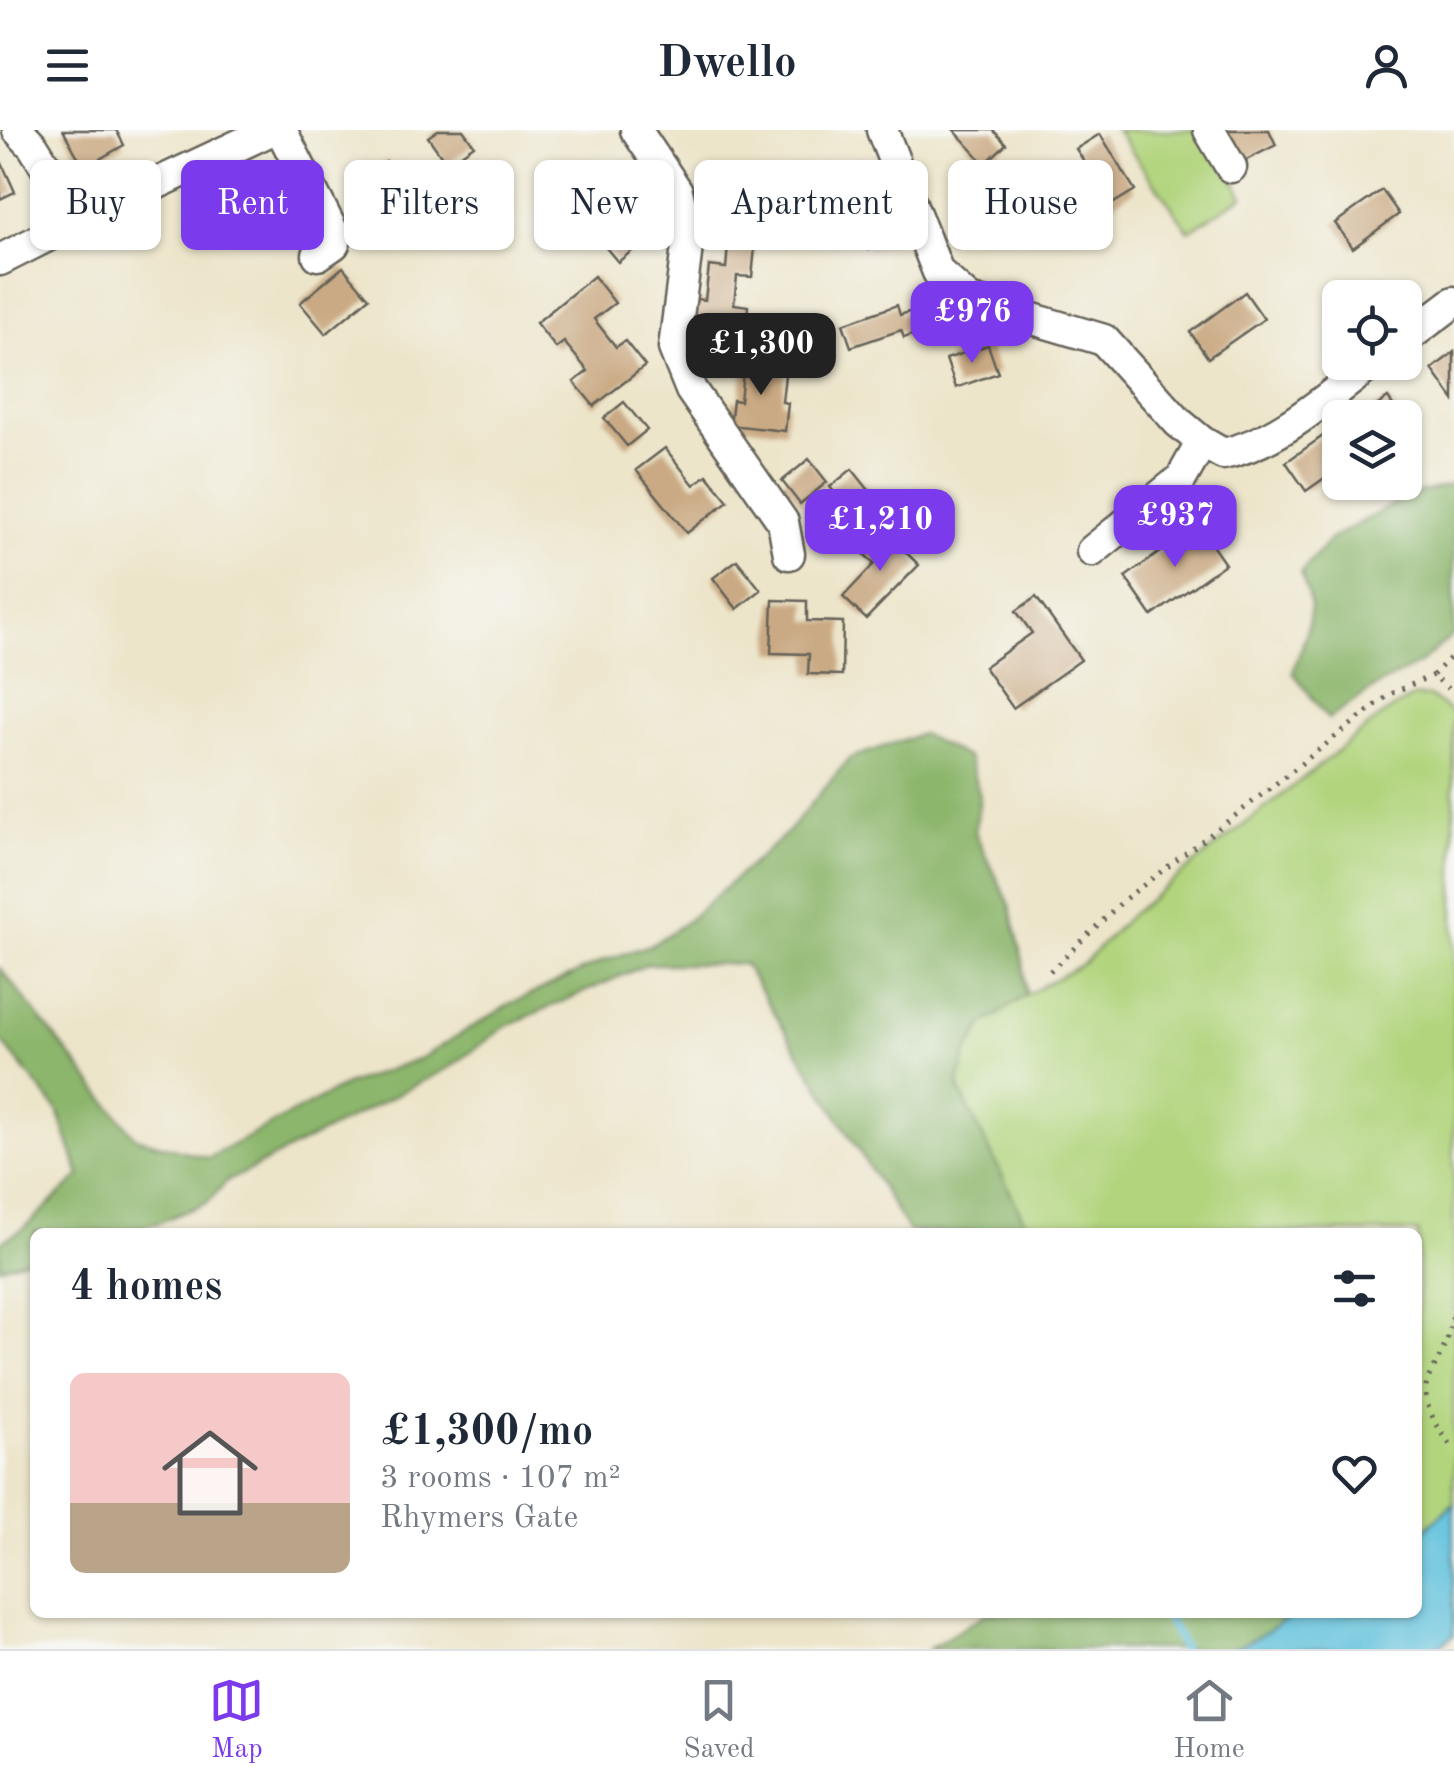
<!DOCTYPE html>
<meta charset="utf-8">
<style>
:root{--surface:#fff;--page:#f6f6f7;--text:#1f2937;--muted:#747a83;--line:#e0e1e3;--accent:#7c3aed}
body{margin:0;font-family:"Old Standard TT",serif;background:var(--page);color:var(--text);height:100vh;display:flex;flex-direction:column;font-size:38px;white-space:nowrap}
*{box-sizing:border-box;margin:0}
p{font-size:32px;color:var(--muted)}
.icon{flex:none;width:55px;height:55px;fill:none;stroke:currentColor;stroke-width:2;stroke-linecap:round;stroke-linejoin:round}
.map{position:relative;flex:1;overflow:hidden}
.drawer{position:absolute;left:30px;top:1098px;width:1392px;height:390px;display:flex;flex-direction:column;background:var(--surface);border-radius:15px;box-shadow:0 2px 8px #0004}
.drawer>*{flex:none}
.banner{position:absolute;left:30px;top:30px;width:1395px;height:90px;display:flex;gap:20px}
.controls{position:absolute;left:1322px;top:150px;display:grid;gap:20px}
.controls a{display:grid;place-items:center;width:100px;height:100px;border-radius:15px;background:var(--surface);box-shadow:0 2px 8px #0004;font-size:50px}
.price{position:absolute;translate:-50% -85px;padding:0 22px;border-radius:20px;background:var(--accent);color:#fff;font-size:32px;line-height:65px;filter:drop-shadow(0 2px 5px #0008)}
.price::after{content:'';position:absolute;left:50%;top:60px;width:30px;height:22px;margin-left:-15px;background:inherit;clip-path:polygon(0 0,100% 0,50% 100%)}
.price.active{background:#222;color:#fff}
ul{padding:0;list-style:none}
li{display:flex;align-items:center;gap:30px;height:250px;padding:0 40px}
li span{display:grid;place-items:center;flex:none;width:280px;height:200px;border-radius:15px;color:#555}
li>.icon{margin-inline-start:auto}
span .icon{width:120px;height:120px;fill:#fffc;stroke-width:1}
li b{font-size:42px}
h2{display:flex;justify-content:space-between;align-items:center;height:120px;padding:0 40px;font-size:42px}
.tag{padding:0 35px;border-radius:15px;background:var(--surface);box-shadow:0 2px 8px #0004;font-size:35px;line-height:90px}
.tag.active{background:var(--accent);color:#fff}
header{display:flex;justify-content:space-between;align-items:center;height:130px;padding:0 40px;background:var(--surface);font-size:45px;font-weight:800}
.tabs{display:flex;justify-content:space-around;align-items:center;height:140px;border-top:2px solid var(--line);background:var(--surface);font-size:28px;color:var(--muted)}
.tabs a{display:grid;justify-items:center;gap:5px}
.tabs .active{color:var(--accent)}
.map>svg:first-child{display:block}
</style>
<header><svg class="icon" aria-label="menu" viewBox="0 0 24 24"><path d="M4 6h16M4 12h16M4 18h16"/></svg>Dwello<svg class="icon" aria-label="person" viewBox="0 0 24 24"><circle cx="12" cy="8" r="4"/><path d="M4 21q1-7 8-7t8 7"/></svg></header>
<div class="map">
<svg width="1454" height="1519" viewBox="0 0 1454 1519">
<rect width="100%" height="100%" fill="#f6f6f2"/>
<filter id="ink" filterUnits="userSpaceOnUse"><feTurbulence type="fractalNoise" baseFrequency=".01" numOctaves="2"/><feDisplacementMap in="SourceGraphic" scale="20" xChannelSelector="R" yChannelSelector="G"/><feConvolveMatrix kernelMatrix="1 2 1 2 8 2 1 2 1" color-interpolation-filters="sRGB"/></filter>
<filter id="wash" filterUnits="userSpaceOnUse"><feTurbulence type="fractalNoise" baseFrequency=".0048" numOctaves="4" result="noise"/><feDisplacementMap in="SourceGraphic" scale="40" xChannelSelector="R" yChannelSelector="G"/><feGaussianBlur stdDeviation="2.25" result="paint"/><feColorMatrix in="noise" values="0 0 0 0 0 0 0 0 0 0 0 0 0 0 0 0 0 1.4 0 .05"/><feComposite in="paint" operator="in"/></filter>
<g filter="url(#wash)">
<rect width="100%" height="100%" fill="#ede5ca"/>
<g fill="#b1d47c" stroke="#66784c" stroke-width="2.5">
<path d="M1116,0H1203L1243,66L1189,101Z"/>
<path d="M1430,566L1454,585V1373L1418,1405V1102H1030L958,957L966,924L983,895L1026,865L1084,833L1130,785L1384,584L1413,567Z"/>
</g>
<g fill="#8cb66c" stroke="#546944" stroke-width="2.5">
<path d="M1454,354V504L1419,534L1377,556L1328,589L1293,542L1306,505L1311,476L1301,442L1331,409L1410,365Z"/>
<path d="M921,604L968,628L980,666L975,703L1010,775L1023,831L1026,865L983,895L966,924L958,957L1030,1102H909L744,834H648L506,896L452,936L226,1052L208,1072L160,1092L123,1102H35V1127L0,1137V1112L23,1099L80,1046L58,981L0,909V838L136,1008L208,1028L346,955L421,928L510,874L603,831L653,814L686,792L785,705L850,628Z"/>
<path d="M987,1483H1297L1258,1507L1233,1519H929Z"/>
</g>
<path fill="#5fc1dd" stroke="#3e6e7c" stroke-width="2.5" d="M1454,1373V1505L1435,1519H1233L1258,1507L1297,1483L1418,1482V1406Z"/>
<g fill="none" stroke-linecap="round" stroke-linejoin="round">
<path stroke="#5fc1dd" stroke-width="9" d="M1164,1482L1183,1519"/>
</g>
<g id="blocks">
<g fill="#caaa84">
<path d="M63,0H116L124,15L84,38Z"/>
<path d="M438,0H463L474,15L447,34L428,7Z"/>
<path d="M954,0H993L1006,14L985,34Z"/>
<path d="M1225,0H1269L1276,15L1242,32Z"/>
<path d="M1100,4L1135,60L1081,93L1061,61L1091,42L1076,19Z"/>
<path d="M0,29L15,62L0,69Z"/>
<path d="M386,31L405,53L392,65L407,83L393,95L358,55Z"/>
<path d="M235,41L257,74L227,95L205,62Z"/>
<path d="M884,50L893,75L882,79L893,112L869,120L857,86L836,93L828,70Z"/>
<path d="M708,55L741,59L738,87L704,83Z"/>
<path d="M1382,60L1399,84L1353,118L1335,93Z"/>
<path d="M630,89L647,109L618,132L601,112Z"/>
<path d="M729,105L756,108L752,147L737,146L734,174L748,176L745,206L692,200L695,169L705,170L709,136L726,138Z"/>
<path d="M343,137L369,168L326,204L300,173Z"/>
<path d="M594,146L615,173L594,189L616,217L625,211L645,236L594,276L574,252L588,241L564,212L556,218L536,193Z"/>
<path d="M1245,162L1264,189L1208,228L1190,202Z"/>
<path d="M933,174L941,195L904,208L901,200L851,217L843,194L897,175L900,185Z"/>
<path d="M988,215L998,243L956,258L946,229Z"/>
<path d="M1454,222V270L1432,239Z"/>
<path d="M744,232L786,236L782,272L788,273L785,301L730,295L733,270L740,271Z"/>
<path d="M1388,268L1402,288H1365L1363,285Z"/>
<path d="M624,272L647,300L627,316L604,288Z"/>
<path d="M1340,294V337L1306,361L1286,332Z"/>
<path d="M665,318L694,355L707,345L728,371L687,403L636,340Z"/>
<path d="M809,329L827,352L800,374L782,351Z"/>
<path d="M852,339L880,374L858,391L830,357Z"/>
<path d="M1198,395L1225,434L1152,486L1125,447Z"/>
<path d="M882,399L919,435L866,489L843,467L874,434L861,421Z"/>
<path d="M737,430L761,460L737,479L713,448Z"/>
<path d="M1036,467L1081,530L1013,578L984,537L1032,503L1016,481Z"/>
<path d="M773,470L807,471V491L843,492L842,545L808,544L809,524L771,523Z"/>
</g>
</g>
</g>
<g filter="url(#ink)">
<use href="#blocks" fill-opacity="0" stroke="#656259" stroke-width="2.5"/>
<g fill="none" stroke-linecap="round" stroke-linejoin="round">
<g stroke="#656259" stroke-width="35">
<g id="minor">
<path d="M18,0L33,16L79,90"/>
<path d="M281,0L336,108L334,114L318,125"/>
<path d="M636,0L677,61L688,109L674,218L691,260L783,392L789,424"/>
<path d="M882,0L938,142L969,170L1104,210L1178,292L1202,312L1223,324C1280,312 1328,266 1374,232"/>
<path d="M1209,0L1231,37"/>
<path d="M0,130L79,90L271,0"/>
<path d="M1405,209L1454,172"/>
<path d="M1092,421L1181,349L1202,312"/>
</g>
</g>
<g stroke="#656259" stroke-width="5" stroke-dasharray="2.5 8" stroke-linecap="butt">
<path d="M1433,545L1454,524"/>
<path d="M1050,841L1125,769L1232,688L1390,564L1433,545L1454,564"/>
<path d="M1454,1176C1452,1195 1447,1213 1438,1230C1435,1237 1429,1245 1427,1252C1421,1276 1440,1300 1452,1318L1454,1317"/>
</g>
<use href="#minor" stroke="#fff" stroke-width="30"/>
</g>
</g>
</svg>
<div class="controls">
<a><svg class="icon" aria-label="locate" viewBox="0 0 24 24"><circle cx="12" cy="12" r="6"/><path d="M12 2v4M12 18v4M2 12h4M18 12h4"/></svg></a>
<a><svg class="icon" aria-label="layers" viewBox="0 0 24 24"><path d="M12 4l9 5-9 5-9-5zM3 14l9 5 9-5"/></svg></a>
</div>
<b class="price" style="left:972px;top:236px">£976</b>
<b class="price active" style="left:761px;top:268px">£1,300</b>
<b class="price" style="left:1175px;top:440px">£937</b>
<b class="price" style="left:880px;top:444px">£1,210</b>
<div class="banner">
<a class="tag">Buy</a>
<a class="tag active">Rent</a>
<a class="tag">Filters</a>
<a class="tag">New</a>
<a class="tag">Apartment</a>
<a class="tag">House</a>
</div>
<section class="drawer">
<h2>4 homes<svg class="icon" aria-label="filters" viewBox="0 0 24 24"><path d="M4 7h16M4 17h16"/><circle cx="9" cy="7" r="2"/><circle cx="15" cy="17" r="2"/></svg></h2>
<ul>
<li><span style="background:linear-gradient(#f6c9c9 65%,#b9a48a 0)"><svg class="icon" aria-label="home" viewBox="0 0 24 24"><path d="M3 11l9-7 9 7M6 9v11h12V9"/></svg></span><div><b>£1,300/mo</b><p>3 rooms · 107 m²</p><p>Rhymers Gate</p></div><svg class="icon" aria-label="heart" viewBox="0 0 24 24"><path d="M12 20l-8-8c-3-5 5-10 8-4 3-6 11-1 8 4z"/></svg></li>
</ul>
</section>
</div>
<nav class="tabs">
<a class="active"><svg class="icon" aria-label="map" viewBox="0 0 24 24"><path d="M3 6l6-2 6 2 6-2v14l-6 2-6-2-6 2zM9 4v14M15 6v14"/></svg>Map</a>
<a><svg class="icon" aria-label="saved" viewBox="0 0 24 24"><path d="M7 4h10v16l-5-4-5 4z"/></svg>Saved</a>
<a><svg class="icon" aria-label="home" viewBox="0 0 24 24"><path d="M3 11l9-7 9 7M6 9v11h12V9"/></svg>Home</a>
</nav>
